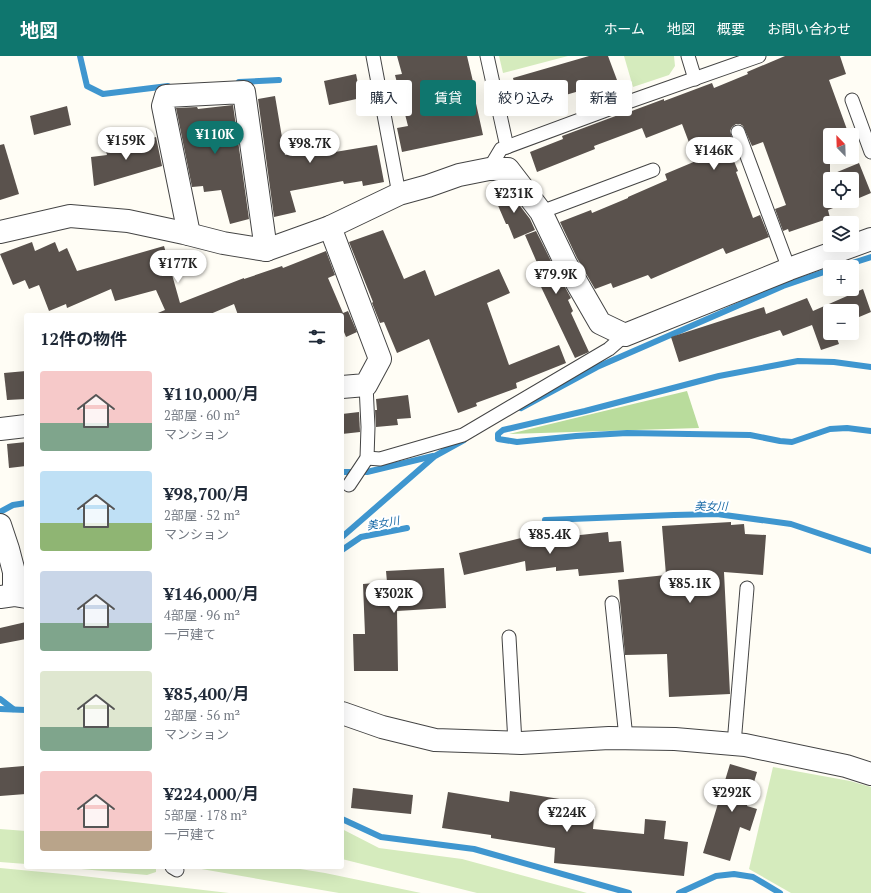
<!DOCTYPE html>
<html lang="ja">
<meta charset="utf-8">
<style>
:root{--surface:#fff;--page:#f6f6f7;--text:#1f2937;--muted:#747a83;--accent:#0f766e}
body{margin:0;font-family:"PT Serif","Noto Sans JP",serif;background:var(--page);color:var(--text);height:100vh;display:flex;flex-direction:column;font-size:15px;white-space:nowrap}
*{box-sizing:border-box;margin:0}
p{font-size:13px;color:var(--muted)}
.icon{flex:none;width:22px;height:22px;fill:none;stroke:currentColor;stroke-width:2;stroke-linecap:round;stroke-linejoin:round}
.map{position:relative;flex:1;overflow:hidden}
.side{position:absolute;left:24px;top:257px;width:320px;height:556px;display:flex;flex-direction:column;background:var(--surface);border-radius:4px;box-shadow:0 4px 16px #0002}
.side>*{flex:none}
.top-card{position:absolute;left:356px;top:24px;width:380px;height:36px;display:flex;gap:8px}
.needle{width:26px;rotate:337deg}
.controls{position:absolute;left:823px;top:72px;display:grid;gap:8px}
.controls a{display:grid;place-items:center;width:36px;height:36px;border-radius:4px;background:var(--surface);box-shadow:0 4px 16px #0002;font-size:20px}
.price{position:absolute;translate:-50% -34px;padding:0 9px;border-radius:14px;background:#fff;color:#222;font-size:13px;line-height:26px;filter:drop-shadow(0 1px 2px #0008)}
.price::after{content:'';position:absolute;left:50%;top:24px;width:12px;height:9px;margin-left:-6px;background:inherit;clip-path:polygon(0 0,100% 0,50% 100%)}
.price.current{background:var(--accent);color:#fff}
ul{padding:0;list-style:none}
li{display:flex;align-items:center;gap:12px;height:100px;padding:0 16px}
li span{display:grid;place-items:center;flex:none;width:112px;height:80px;border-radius:4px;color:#555}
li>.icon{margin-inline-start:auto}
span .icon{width:48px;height:48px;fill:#fffc;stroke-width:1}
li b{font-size:17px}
h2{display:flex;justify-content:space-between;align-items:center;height:48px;padding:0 16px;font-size:17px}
.chip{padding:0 14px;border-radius:4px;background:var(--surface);box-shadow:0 4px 16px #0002;font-size:14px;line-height:36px}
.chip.current{background:var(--accent);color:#fff}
header{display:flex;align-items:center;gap:24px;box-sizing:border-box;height:56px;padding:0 20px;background:var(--accent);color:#fff}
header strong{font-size:19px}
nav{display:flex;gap:22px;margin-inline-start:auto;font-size:14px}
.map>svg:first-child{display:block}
</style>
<header>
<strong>地図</strong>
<nav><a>ホーム</a><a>地図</a><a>概要</a><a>お問い合わせ</a></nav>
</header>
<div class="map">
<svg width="871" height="837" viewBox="0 0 871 837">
<rect width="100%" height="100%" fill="#fffdf5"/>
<g fill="#d5ebbd">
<path d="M499,0H568L503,17Z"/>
<path d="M624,0H674L675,10L669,19L633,31Z"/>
<path d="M773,711L850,725L871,731V837H791L749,813Z"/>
<path d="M0,773L26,775V808L0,806Z"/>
<path d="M342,773L379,792L462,803L587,837H477L342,803Z"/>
<path d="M59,811H156V816L147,819Z"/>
<path d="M190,811H288L325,817L421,837H339Z"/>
<path d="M0,812L74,819L229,837H0Z"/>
</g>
<path fill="#b9dc9c" d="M687,335L699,372L509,378Z"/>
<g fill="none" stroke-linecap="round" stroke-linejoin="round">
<g stroke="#3f96cf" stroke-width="6">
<path d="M80,0L87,30L103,38L168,30"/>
<path d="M239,26L279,24"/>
<path d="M840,211L871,201"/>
<path d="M871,311L834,306L798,305L719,320L585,355L503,374L498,378V383L517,386L576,380L627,377L750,379L780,385L792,386L830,373L847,372L871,375"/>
<path d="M521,352L597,311L783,230L830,214"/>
<path d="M342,416H367L433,400"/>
<path d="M0,456L13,449L26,447"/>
<path d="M545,464L674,459L717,458L791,468L871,495"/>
<path d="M342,481L435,400L464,384"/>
<path d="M342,494L361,481L407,472"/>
<path d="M0,643L13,653"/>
<path d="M0,653L26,654"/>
<path d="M342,763L381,781L474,793L629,837"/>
<path d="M679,837L716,820L734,818L753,821L780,837"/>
</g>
</g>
<g fill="#5a524d">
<path d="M397,0H467L475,34H473L483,79L402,96L397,72L408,70L395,19L402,18Z"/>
<path d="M589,0H608L617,24L521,52L513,22Z"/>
<path d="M785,0H840L846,18L829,24L849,79H830V119L859,107L871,137L852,145V123H830V145H851L828,154L830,162L789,176L788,173L783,175L775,153L786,149L763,86L752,90L743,70L740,68H736L732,71L730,75L737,96L731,98L738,115L736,116L753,162L760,159L769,181L726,198L723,192L651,223L648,219L613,232L611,227L595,233L577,202L560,166L591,154L592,157L628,142V141L667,124L665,118L696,105L682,68L646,82L642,72L594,90L595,93L537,116L530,96L563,83L562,80L629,55V56L664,43V45L712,27L714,32L748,18L747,16Z"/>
<path d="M356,18L361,42L329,49L324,25Z"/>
<path d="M275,40L285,99L310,95L311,100L377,89L384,126L363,130L362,125L344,128L343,125L290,135L296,156L274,161L258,43Z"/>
<path d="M233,49L249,163L230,168L221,134L204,136L203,130L192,131L176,52L197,51L198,53Z"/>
<path d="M67,50L71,69L34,79L30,60Z"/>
<path d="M156,81L162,110L94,130L91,101L107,99L106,95Z"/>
<path d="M4,88L19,138L0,144V89Z"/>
<path d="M507,133L530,163L535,174L514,183L508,168H506L493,138Z"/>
<path d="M383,174L404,223L425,214L435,240L499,213L510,237L487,247L509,309L559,289L566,307L516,327L517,332L476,347L477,350L458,357L429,283L397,297L384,266L380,267L372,247L373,246L349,186Z"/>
<path d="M536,175L555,213L571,242L568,244L573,255L571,257L589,296L575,302L532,212L538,209L525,179Z"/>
<path d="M32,186L35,195L55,186L59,196L67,192L77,215L164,190L180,247L244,222V223L282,210L283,212L326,195L335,219L328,222L343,257L348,255L357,276L346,281L342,271V259H238L234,248L208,259H153L165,254L156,234L115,245L111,233L67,252L66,248L49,255L39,229L29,233L25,224L13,229L0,198Z"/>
<path d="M863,233L871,256L852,264V255H830V277H835L839,288L821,294L812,269L783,280L780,274L679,306L671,281L764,251L766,258L807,242L813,255Z"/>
<path d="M26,315V343L7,344L4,317Z"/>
<path d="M408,339L411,362L397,363L398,369L376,371L375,354H377L376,343Z"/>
<path d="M359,356L360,376L342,378V358Z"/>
<path d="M26,386V410L9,412L7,388Z"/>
<path d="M731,466V469L744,468L745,478L766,479L763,519L724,516L730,638L669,641L667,598L625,599L618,524L666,519L662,470Z"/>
<path d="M608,476L609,486L621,485L624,516L579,520L578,513L556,515V511L526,515L525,505L464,519L459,497L521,482L542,479L543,483Z"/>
<path d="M444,512L446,552L397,555L398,615H354L353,578H365L363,528L387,526L386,515Z"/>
<path d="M26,566V583L0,588V572Z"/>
<path d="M730,708L757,716L747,750L757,753L750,775L740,771L730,805L703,797Z"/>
<path d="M24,710L26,738L0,740V712Z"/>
<path d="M353,732L413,739L411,758L351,752Z"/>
<path d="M510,735L572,745V748L595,751L593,773L644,778L645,763L666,765L664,783L688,786L684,820L554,807L555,792L491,782V779L442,772L448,736L509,746Z"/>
</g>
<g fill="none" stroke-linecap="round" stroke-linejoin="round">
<g stroke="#444" stroke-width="15">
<g id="service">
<path d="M373,0L399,138"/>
<path d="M487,0L507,91"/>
<path d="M688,0L695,23"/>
<path d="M852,44L871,96"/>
<path d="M738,76L789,213"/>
<path d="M489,113L501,93L628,46L759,0"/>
<path d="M541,156L653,114"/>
<path d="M367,402L380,403L463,379L609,293L625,279"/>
<path d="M349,429L367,402L368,371L366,329"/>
<path d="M612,547L626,682"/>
<path d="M509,581L515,687"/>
<path d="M734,688L747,532"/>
<path d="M172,811L177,814"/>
</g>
</g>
<g stroke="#444" stroke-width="24">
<g id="minor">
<path d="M330,171L380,303L366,329L342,331"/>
<path d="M0,176L70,160L128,165L184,177L223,187L266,194L330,171L399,138L428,130L459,119L489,113H508L541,156L566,208L600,267L625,279L789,213L871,183"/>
<path d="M189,178L163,50L166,40L244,36L266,194"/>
<path d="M0,373L26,370"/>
<path d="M0,469L8,493L14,516V539"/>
</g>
</g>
<g stroke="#444" stroke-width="24">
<g id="tertiary">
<path d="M0,541L14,539L26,541"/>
<path d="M342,657L382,671L435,684L521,687L609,682L675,683L745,689L846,710L871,718"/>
</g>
</g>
<use href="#service" stroke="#fff" stroke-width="13"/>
<use href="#minor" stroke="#fff" stroke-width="22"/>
<use href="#tertiary" stroke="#fff" stroke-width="22"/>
</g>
<g text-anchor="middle" stroke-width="4" stroke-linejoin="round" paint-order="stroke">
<g font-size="11" font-style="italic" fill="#1768a6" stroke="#fff">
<text transform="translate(711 450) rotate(1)" y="4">美女川</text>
<text transform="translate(383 467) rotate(-10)" y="4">美女川</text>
</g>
</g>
</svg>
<div class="controls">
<a><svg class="needle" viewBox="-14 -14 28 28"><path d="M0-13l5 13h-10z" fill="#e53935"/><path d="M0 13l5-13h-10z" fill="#747a83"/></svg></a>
<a><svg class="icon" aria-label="locate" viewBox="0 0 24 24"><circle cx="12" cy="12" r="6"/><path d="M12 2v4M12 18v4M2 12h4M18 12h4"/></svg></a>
<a><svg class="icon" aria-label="layers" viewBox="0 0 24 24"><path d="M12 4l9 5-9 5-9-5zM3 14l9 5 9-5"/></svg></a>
<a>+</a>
<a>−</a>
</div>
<b class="price current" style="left:215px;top:99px">¥110K</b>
<b class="price" style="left:126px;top:105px">¥159K</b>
<b class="price" style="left:310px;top:108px">¥98.7K</b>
<b class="price" style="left:714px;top:115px">¥146K</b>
<b class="price" style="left:514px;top:158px">¥231K</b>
<b class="price" style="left:178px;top:228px">¥177K</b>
<b class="price" style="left:556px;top:239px">¥79.9K</b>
<b class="price" style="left:550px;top:499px">¥85.4K</b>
<b class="price" style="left:690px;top:548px">¥85.1K</b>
<b class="price" style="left:394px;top:558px">¥302K</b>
<b class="price" style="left:732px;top:757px">¥292K</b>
<b class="price" style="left:567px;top:777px">¥224K</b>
<div class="top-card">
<a class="chip">購入</a>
<a class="chip current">賃貸</a>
<a class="chip">絞り込み</a>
<a class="chip">新着</a>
</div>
<section class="side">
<h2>12件の物件<svg class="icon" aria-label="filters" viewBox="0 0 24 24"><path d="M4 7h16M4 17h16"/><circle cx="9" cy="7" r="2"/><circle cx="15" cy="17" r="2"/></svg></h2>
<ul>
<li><span style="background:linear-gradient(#f6c9c9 65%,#7fa58c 0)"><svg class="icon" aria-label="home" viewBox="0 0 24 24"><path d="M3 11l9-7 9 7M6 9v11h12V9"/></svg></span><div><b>¥110,000/月</b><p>2部屋 · 60 m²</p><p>マンション</p></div></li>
<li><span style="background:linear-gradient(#bfe0f5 65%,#8fb573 0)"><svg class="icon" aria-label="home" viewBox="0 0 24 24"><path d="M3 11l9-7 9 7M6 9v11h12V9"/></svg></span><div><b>¥98,700/月</b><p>2部屋 · 52 m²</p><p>マンション</p></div></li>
<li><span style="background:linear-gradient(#c9d6e8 65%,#7fa58c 0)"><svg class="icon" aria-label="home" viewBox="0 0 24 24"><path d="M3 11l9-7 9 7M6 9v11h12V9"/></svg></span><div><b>¥146,000/月</b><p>4部屋 · 96 m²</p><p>一戸建て</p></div></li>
<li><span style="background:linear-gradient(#dfe7d0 70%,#7fa58c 0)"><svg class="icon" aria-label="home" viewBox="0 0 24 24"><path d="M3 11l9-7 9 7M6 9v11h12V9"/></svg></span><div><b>¥85,400/月</b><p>2部屋 · 56 m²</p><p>マンション</p></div></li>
<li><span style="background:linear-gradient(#f6c9c9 75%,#b9a48a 0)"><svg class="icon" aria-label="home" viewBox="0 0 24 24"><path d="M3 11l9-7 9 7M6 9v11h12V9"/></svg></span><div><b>¥224,000/月</b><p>5部屋 · 178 m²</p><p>一戸建て</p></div></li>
</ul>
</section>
</div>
